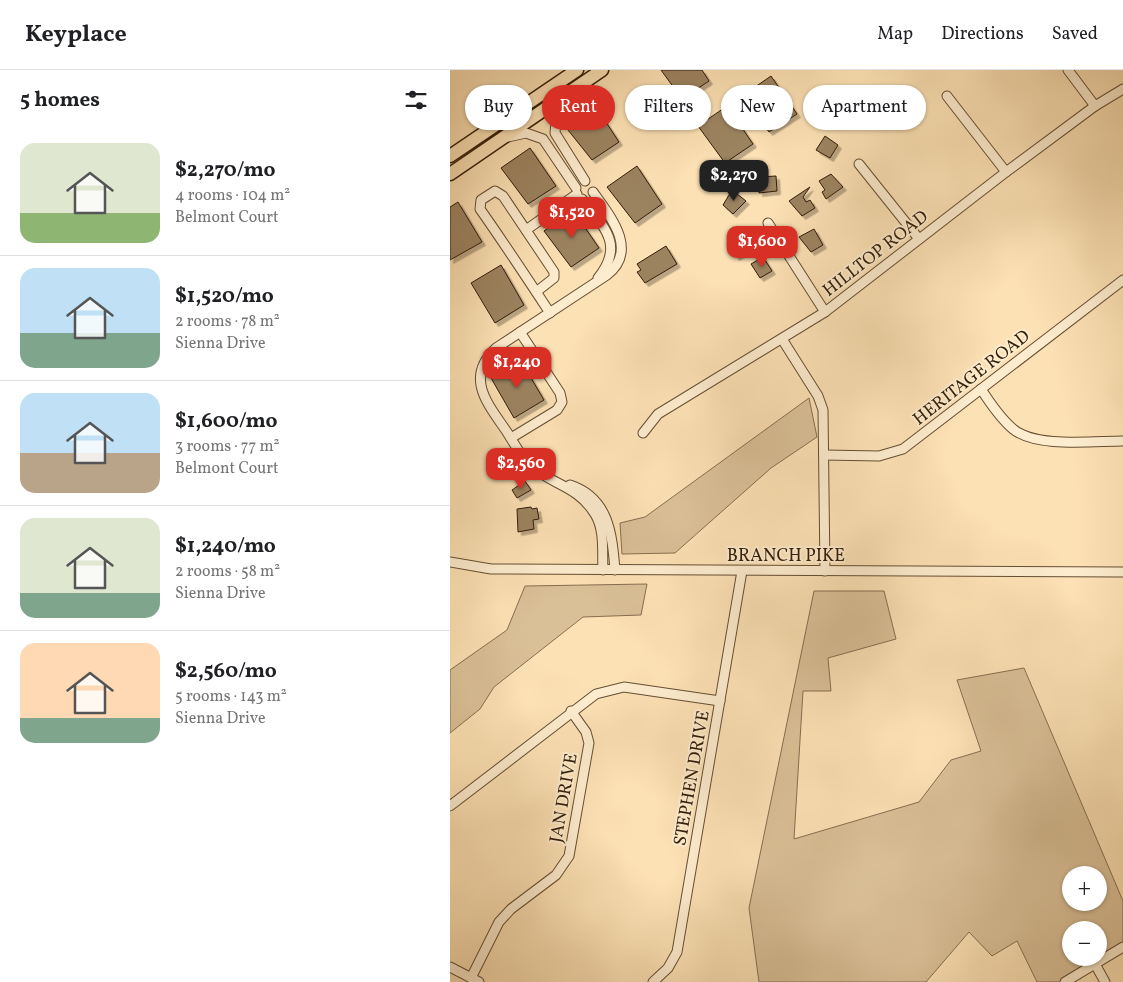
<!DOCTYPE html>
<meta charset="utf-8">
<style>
:root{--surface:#fff;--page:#f6f6f6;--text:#202124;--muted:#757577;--line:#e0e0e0;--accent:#d93025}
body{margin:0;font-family:Vollkorn,serif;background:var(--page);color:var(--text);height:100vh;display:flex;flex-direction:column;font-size:19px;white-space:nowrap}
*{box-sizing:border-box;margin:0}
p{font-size:16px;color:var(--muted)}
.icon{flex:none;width:28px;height:28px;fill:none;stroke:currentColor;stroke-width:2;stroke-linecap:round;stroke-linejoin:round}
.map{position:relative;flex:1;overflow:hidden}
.side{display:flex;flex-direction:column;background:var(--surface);width:450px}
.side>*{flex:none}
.guide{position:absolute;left:15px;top:15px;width:475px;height:45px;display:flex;gap:10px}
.buttons{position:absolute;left:612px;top:796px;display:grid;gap:10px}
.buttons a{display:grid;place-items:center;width:45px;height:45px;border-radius:50%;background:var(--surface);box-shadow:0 1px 4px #0004;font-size:25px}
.price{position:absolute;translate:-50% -42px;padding:0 11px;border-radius:10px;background:var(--accent);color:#fff;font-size:16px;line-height:32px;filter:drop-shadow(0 1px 2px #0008)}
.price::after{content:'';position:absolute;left:50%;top:30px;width:15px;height:11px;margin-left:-8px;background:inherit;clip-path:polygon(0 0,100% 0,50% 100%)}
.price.on{background:#222;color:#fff}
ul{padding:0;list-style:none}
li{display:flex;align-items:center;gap:15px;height:125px;padding:0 20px}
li+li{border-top:1px solid var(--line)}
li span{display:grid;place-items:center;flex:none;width:140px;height:100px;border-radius:15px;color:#555}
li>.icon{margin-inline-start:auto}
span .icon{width:60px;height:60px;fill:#fffc;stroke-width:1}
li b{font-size:21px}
h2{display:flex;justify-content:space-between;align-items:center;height:60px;padding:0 20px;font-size:21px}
.pill{padding:0 18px;border-radius:22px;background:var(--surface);box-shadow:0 1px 4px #0004;font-size:18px;line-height:45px}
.pill.on{background:var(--accent);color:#fff}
header{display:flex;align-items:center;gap:30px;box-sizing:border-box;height:70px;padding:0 25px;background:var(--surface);border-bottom:1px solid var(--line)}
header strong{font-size:24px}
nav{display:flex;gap:28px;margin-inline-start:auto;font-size:18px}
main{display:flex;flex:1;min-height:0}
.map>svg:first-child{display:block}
</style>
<header>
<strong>Keyplace</strong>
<nav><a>Map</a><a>Directions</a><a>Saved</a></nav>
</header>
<main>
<section class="side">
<h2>5 homes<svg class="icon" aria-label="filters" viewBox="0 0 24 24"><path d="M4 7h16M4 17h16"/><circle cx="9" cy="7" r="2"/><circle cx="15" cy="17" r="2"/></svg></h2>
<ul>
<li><span style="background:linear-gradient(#dfe7d0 70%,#8fb573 0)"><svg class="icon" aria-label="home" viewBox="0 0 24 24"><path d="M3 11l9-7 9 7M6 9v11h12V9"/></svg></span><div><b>$2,270/mo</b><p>4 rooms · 104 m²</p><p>Belmont Court</p></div></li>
<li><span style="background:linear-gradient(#bfe0f5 65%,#7fa58c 0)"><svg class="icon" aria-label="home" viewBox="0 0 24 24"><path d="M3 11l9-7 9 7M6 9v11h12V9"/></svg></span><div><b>$1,520/mo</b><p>2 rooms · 78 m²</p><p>Sienna Drive</p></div></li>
<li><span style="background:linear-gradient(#bfe0f5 60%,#b9a48a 0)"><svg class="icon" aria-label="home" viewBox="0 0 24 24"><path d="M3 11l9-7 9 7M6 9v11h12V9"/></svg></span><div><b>$1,600/mo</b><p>3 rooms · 77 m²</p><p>Belmont Court</p></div></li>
<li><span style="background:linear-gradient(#dfe7d0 75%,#7fa58c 0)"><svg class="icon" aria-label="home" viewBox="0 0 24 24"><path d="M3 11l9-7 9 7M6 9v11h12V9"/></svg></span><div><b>$1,240/mo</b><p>2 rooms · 58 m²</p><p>Sienna Drive</p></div></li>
<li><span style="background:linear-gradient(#ffd9b3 75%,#7fa58c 0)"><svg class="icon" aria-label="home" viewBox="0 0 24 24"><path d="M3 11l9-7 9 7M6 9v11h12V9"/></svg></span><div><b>$2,560/mo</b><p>5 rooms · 143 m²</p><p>Sienna Drive</p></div></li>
</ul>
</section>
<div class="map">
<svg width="673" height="912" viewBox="0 0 673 912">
<defs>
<filter id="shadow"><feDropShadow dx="3.5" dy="3.5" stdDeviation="0" flood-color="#0004"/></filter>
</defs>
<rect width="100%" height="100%" fill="#fce1b4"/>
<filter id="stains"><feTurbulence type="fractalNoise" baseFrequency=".004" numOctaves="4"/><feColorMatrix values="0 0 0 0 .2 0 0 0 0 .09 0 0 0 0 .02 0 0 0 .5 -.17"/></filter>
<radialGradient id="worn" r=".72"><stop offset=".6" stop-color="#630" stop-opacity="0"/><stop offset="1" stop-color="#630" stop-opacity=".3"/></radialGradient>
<g fill="#dac097" stroke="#866e50" fill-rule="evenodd">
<path d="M359,328L367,367L321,398L225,483L172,484L170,453L195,447Z"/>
<path d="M197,514L191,545L133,547L44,617L30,639L0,663V600L57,560L75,516Z"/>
<path d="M364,521H434L446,569L378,588L381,621H353L344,769L469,732L501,690L531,681L507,610L574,598L673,831V877L617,912H587L567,871L542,886L519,862L476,912H309L299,838ZM621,805H649V832H621ZM621,860H649V888H621Z"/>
</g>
<g fill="#9c8361" stroke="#331d08" filter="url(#shadow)">
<path d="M211,0H252L259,11L232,29Z"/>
<path d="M321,6L347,44L319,62L292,26Z"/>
<path d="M30,25L37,35L28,41L22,31Z"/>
<path d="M144,34L169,72L142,90L114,55Z"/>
<path d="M277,36L303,74L275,93L248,56Z"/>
<path d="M375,66L388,75L380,88L366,80Z"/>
<path d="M80,78L106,116L78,134L51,98Z"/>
<path d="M187,96L212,134L185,153L157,117Z"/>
<path d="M381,104L393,117L376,129L372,122L375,120L369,111Z"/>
<path d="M326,106L327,121L309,123V107Z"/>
<path d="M360,117L353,127L356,132L360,130L365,138L352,146L339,131Z"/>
<path d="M282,120L296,131L283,144L273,135Z"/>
<path d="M8,132L32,172L0,190V137Z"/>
<path d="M123,140L149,178L121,197L94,161Z"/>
<path d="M364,159L373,175L361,182L349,167Z"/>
<path d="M288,166L291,172L294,170L299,179L286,187L277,173Z"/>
<path d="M216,176L227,194L195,213L187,202L191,200L187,194Z"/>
<path d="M313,187L322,201L310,208L301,194Z"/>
<path d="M51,195L74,235L45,253L21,213Z"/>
<path d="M71,291L94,330L64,348L41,308Z"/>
<path d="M75,411L81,420L67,428L62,420Z"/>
<path d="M81,437L82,439L87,438L89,449L83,450L84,459L68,462L67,439Z"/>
</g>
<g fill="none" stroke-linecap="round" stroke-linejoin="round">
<g stroke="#654e33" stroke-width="11">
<g id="minor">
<path d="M618,0L645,36"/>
<path d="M497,26L556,102"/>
<path d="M108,30L105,63L135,111"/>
<path d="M58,67L76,63L93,69L126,118"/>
<path d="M409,94L469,169"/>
<path d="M143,122C160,146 189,180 157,205L46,278C14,308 38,334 57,362C64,373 71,387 81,396C102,415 127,415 145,444C155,460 152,482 153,500"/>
<path d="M132,129C154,157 175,175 148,208"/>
<path d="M318,153L375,242"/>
<path d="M76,160L127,124"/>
<path d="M86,222L104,208V202L53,126L45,121L31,130L30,139C54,173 77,208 100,243"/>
<path d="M332,269L368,326L373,340L375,501"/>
<path d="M531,319C540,333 550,348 563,359C586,378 643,371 673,371"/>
<path d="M193,363L208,344L375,242L556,102L645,36L673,19"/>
<path d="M61,368L107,340L112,332L110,323L70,262"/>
<path d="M374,385L429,386L453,379L673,210"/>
<path d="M120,415C159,428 162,464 165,500"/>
<path d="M0,492L41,499L673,502"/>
<path d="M0,736L146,624L174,617L270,631"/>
<path d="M645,894L655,912"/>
<path d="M0,897L29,912"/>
<path d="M21,908L49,852L61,839L106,805L119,786L139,673L136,662L121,641"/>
<path d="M203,912L218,898L227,882L292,501"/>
<path d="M615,912L673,877"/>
</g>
</g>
<g stroke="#331d08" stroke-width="15">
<g id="highway">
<path d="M0,86L127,0"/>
<path d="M0,104L152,0"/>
</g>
</g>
<use href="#minor" stroke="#fdecce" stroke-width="9"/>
<use href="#highway" stroke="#fce1b4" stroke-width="12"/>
</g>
<g text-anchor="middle" stroke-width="4" stroke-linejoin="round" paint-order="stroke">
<g font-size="18" fill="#331d08" stroke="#fdecce">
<text transform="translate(425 183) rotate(-38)" y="6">HILLTOP ROAD</text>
<text transform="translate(521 307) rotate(-38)" y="6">HERITAGE ROAD</text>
<text x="336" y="491">BRANCH PIKE</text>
<text transform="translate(241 708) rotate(-80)" y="6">STEPHEN DRIVE</text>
<text transform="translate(113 728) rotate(-80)" y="6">JAN DRIVE</text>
</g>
</g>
<rect width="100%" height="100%" filter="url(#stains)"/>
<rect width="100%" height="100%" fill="url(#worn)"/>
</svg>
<div class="buttons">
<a>+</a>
<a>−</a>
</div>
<b class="price on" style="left:284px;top:132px">$2,270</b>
<b class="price" style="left:122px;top:169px">$1,520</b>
<b class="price" style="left:312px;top:198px">$1,600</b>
<b class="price" style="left:67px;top:319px">$1,240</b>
<b class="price" style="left:71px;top:420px">$2,560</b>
<div class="guide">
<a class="pill">Buy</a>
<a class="pill on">Rent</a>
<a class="pill">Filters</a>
<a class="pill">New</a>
<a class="pill">Apartment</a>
</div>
</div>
</main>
